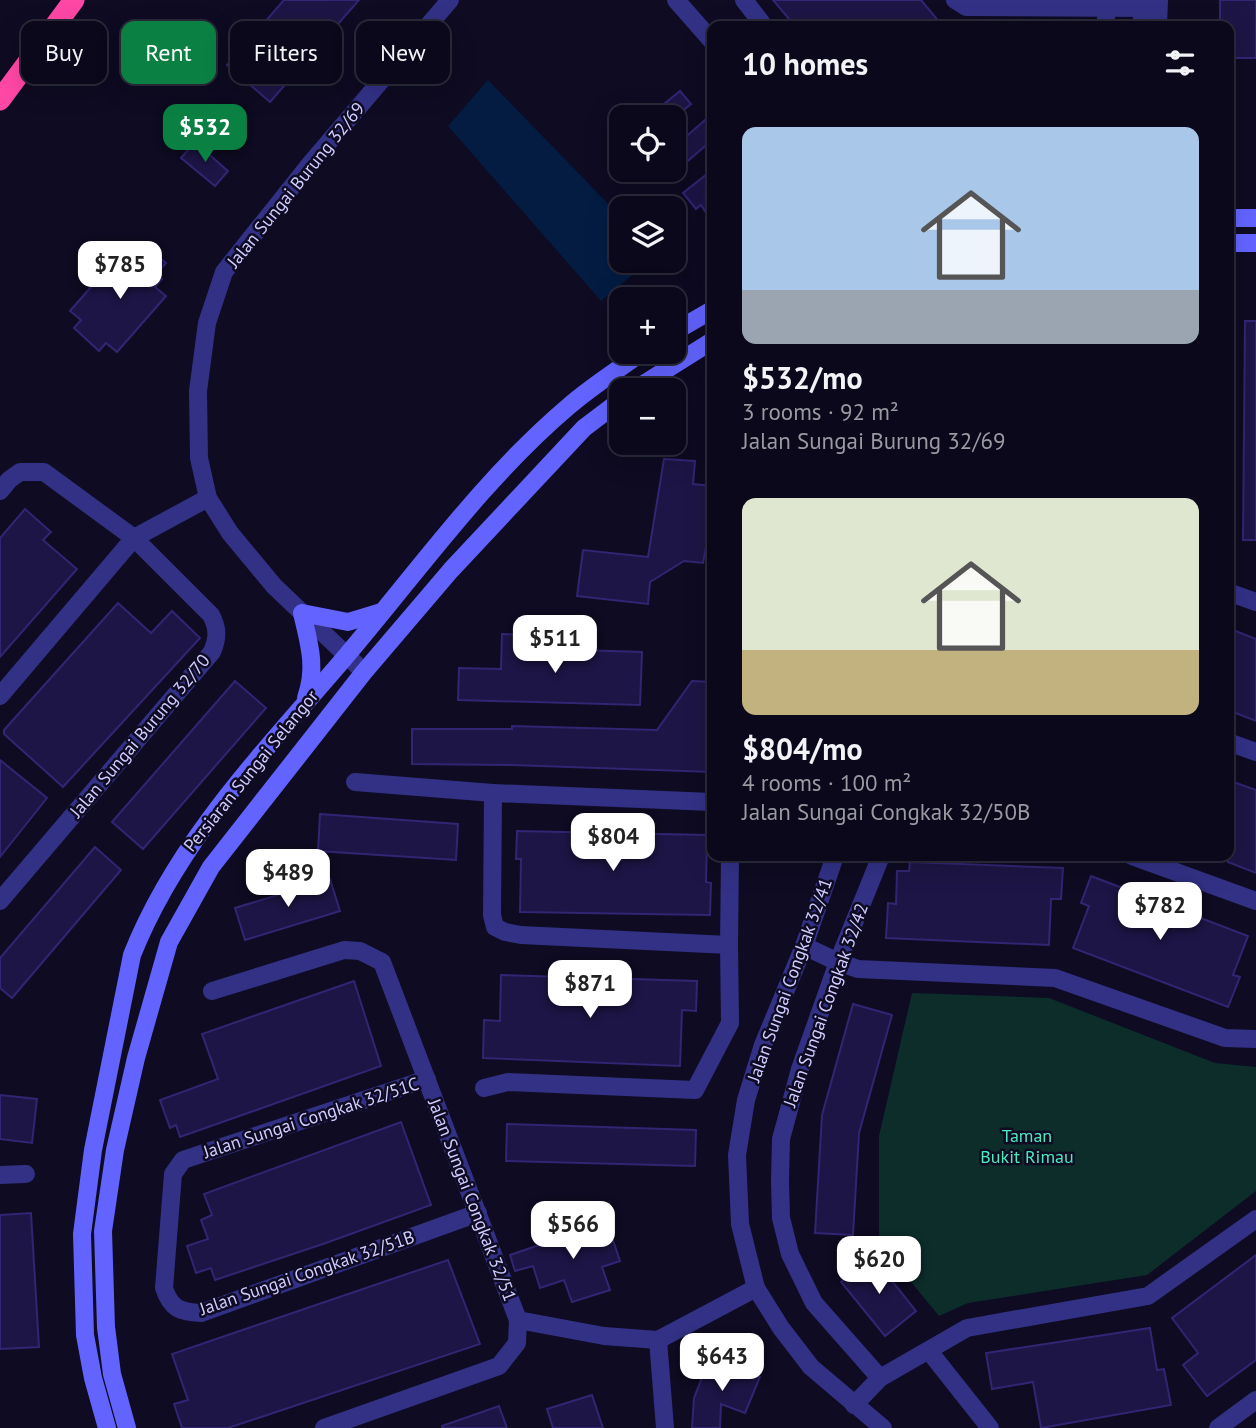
<!DOCTYPE html>
<meta charset="utf-8">
<style>
:root{--surface:#0a081a;--page:#181627;--text:#f1f3f6;--muted:#999aa2;--line:#2a2939;--accent:#0b8043}
body{margin:0;font-family:"PT Sans",sans-serif;background:var(--page);color:var(--text);height:100vh;display:flex;flex-direction:column;font-size:26px;white-space:nowrap}
*{box-sizing:border-box;margin:0}
p{font-size:23px;color:var(--muted)}
.icon{flex:none;width:38px;height:38px;fill:none;stroke:currentColor;stroke-width:2;stroke-linecap:round;stroke-linejoin:round}
.map{position:relative;flex:1;overflow:hidden}
.panel{position:absolute;left:707px;top:21px;width:527px;height:840px;display:flex;flex-direction:column;background:var(--surface);border-radius:14px;box-shadow:0 7px 28px #0002,0 0 0 2px var(--line)}
.panel>*{flex:none}
.guide{position:absolute;left:21px;top:21px;width:581px;height:63px;display:flex;gap:14px}
.buttons{position:absolute;left:609px;top:105px;display:grid;gap:14px}
.buttons a{display:grid;place-items:center;width:77px;height:77px;border-radius:14px;background:var(--surface);box-shadow:0 7px 28px #0002,0 0 0 2px var(--line);font-size:35px}
.price{position:absolute;translate:-50% -60px;padding:0 16px;border-radius:14px;background:#fff;color:#222;font-size:23px;line-height:46px;filter:drop-shadow(0 2px 4px #0008)}
.price::after{content:'';position:absolute;left:50%;top:42px;width:21px;height:16px;margin-left:-10px;background:inherit;clip-path:polygon(0 0,100% 0,50% 100%)}
.price.selected{background:var(--accent);color:#fff}
ul{padding:0;list-style:none}
li{display:grid;align-content:center;gap:14px;height:371px;padding:0 35px}
li span{display:grid;place-items:center;height:217px;border-radius:14px;color:#555}
li>.icon{margin-inline-start:auto}
span .icon{width:126px;height:126px;fill:#fffc;stroke-width:1}
li b{font-size:30px}
h2{display:flex;justify-content:space-between;align-items:center;height:84px;padding:0 35px;font-size:30px}
.chip{padding:0 24px;border-radius:14px;background:var(--surface);box-shadow:0 7px 28px #0002,0 0 0 2px var(--line);font-size:24px;line-height:63px}
.chip.selected{background:var(--accent);color:#fff}
.map>svg:first-child{display:block}
</style>
<div class="map">
<svg width="1256" height="1428" viewBox="0 0 1256 1428">
<rect width="100%" height="100%" fill="#0e0b22"/>
<path fill="#0d2d2b" d="M912,993L1049,998L1215,1063L1256,1067V1191L1147,1275L968,1303L939,1316L879,1243V1136Z"/>
<path fill="#041c42" d="M488,80L621,217V261H649L601,301L448,126Z"/>
<g fill="#1d1545" stroke="#322573" stroke-width="2">
<path d="M284,0H359L270,102L227,65Z"/>
<path d="M773,0H921L937,19L927,26H795Z"/>
<path d="M1220,0H1256V58H1228V26H1220Z"/>
<path d="M680,91L691,104L675,117H648Z"/>
<path d="M712,114V140L674,173V147Z"/>
<path d="M195,142L228,171L215,186L181,158Z"/>
<path d="M712,170V222L701,205L696,209L683,193Z"/>
<path d="M149,249L166,263L156,274L162,279L155,287L166,296L117,352L106,343L99,351L74,328L81,320L70,311L119,255L129,264L136,256L140,260Z"/>
<path d="M1245,321H1256V540H1243Z"/>
<path d="M664,459L695,461L693,484L712,486V514L703,563L684,561L650,582L648,604L577,596L583,550L648,557Z"/>
<path d="M25,509L51,532L43,540L77,569L0,657V538Z"/>
<path d="M118,603L151,633L172,611L200,638L63,787L4,734V730Z"/>
<path d="M1228,628L1256,639V721L1228,710Z"/>
<path d="M502,634L546,635V649L642,652L640,705L458,700L459,668L501,669Z"/>
<path d="M235,681L266,708L143,849L112,822Z"/>
<path d="M692,681L712,682V772L511,765L412,764V729H512V726L657,730Z"/>
<path d="M0,760L47,798L0,857Z"/>
<path d="M1228,780L1256,790V873L1228,862Z"/>
<path d="M320,814L458,824L456,860L318,851Z"/>
<path d="M517,831L707,835L706,882L711,883L710,915L520,912L521,859H516Z"/>
<path d="M95,847L121,870L12,998L0,988V958Z"/>
<path d="M910,862L1063,868L1061,899H1051L1049,945L886,938L888,903L896,904L897,871H909Z"/>
<path d="M1091,876L1248,936L1233,975L1240,977L1228,1007L1073,948L1089,906L1081,903Z"/>
<path d="M330,879L340,911L245,940L235,908Z"/>
<path d="M501,975L697,981L696,1011L682,1010L680,1066L483,1058L484,1020L500,1021Z"/>
<path d="M354,981L381,1066L180,1137L176,1125L170,1128L160,1100L218,1079L202,1034Z"/>
<path d="M853,1004L892,1015L859,1133L853,1235L815,1233L822,1115Z"/>
<path d="M0,1095L37,1099L32,1143L0,1139Z"/>
<path d="M401,1122L431,1205L323,1244L215,1280L211,1268L196,1273L187,1246L208,1239L201,1220L212,1215L204,1194Z"/>
<path d="M507,1124L696,1130L695,1166L506,1161Z"/>
<path d="M31,1213L39,1347L0,1349V1215Z"/>
<path d="M607,1222L620,1261L602,1267L610,1290L572,1302L564,1280L540,1288L533,1266L515,1271L510,1255Z"/>
<path d="M1256,1255V1360L1207,1396L1183,1365L1198,1353L1172,1318Z"/>
<path d="M873,1257L916,1311L885,1336L841,1282Z"/>
<path d="M448,1260L480,1344L228,1428H182L174,1404L188,1400L172,1354Z"/>
<path d="M1150,1328L1157,1370L1164,1369L1171,1405L1041,1428L1033,1382L992,1389L986,1353Z"/>
<path d="M710,1357L760,1377L745,1413L721,1404L720,1428H692L694,1398Z"/>
<path d="M592,1395L603,1428H553L547,1409Z"/>
<path d="M499,1406L507,1428H442V1426Z"/>
</g>
<g fill="none" stroke-linecap="round" stroke-linejoin="round">
<g stroke="#323186" stroke-width="18">
<path d="M744,0L764,26"/>
<path d="M955,0L966,7L1142,8"/>
<path d="M1106,26V8"/>
<path d="M0,491L9,480L20,472H44L134,538L211,615C218,628 218,638 212,652L0,901"/>
<path d="M1228,592L1256,602"/>
<path d="M0,696L134,538L208,498"/>
<path d="M1228,742L1256,752"/>
<path d="M355,782L493,793L712,802"/>
<path d="M493,793L492,915L495,927L505,932L521,935L729,945"/>
<path d="M1132,856L1256,901"/>
<path d="M804,946L838,962L858,969L1055,978L1225,1038L1256,1039"/>
<path d="M212,991L344,950L360,951L382,962L518,1320L517,1343L499,1366L324,1428"/>
<path d="M427,1079L183,1160L173,1174L164,1288C171,1309 180,1312 201,1313L478,1213"/>
<path d="M484,1088L508,1082L695,1090L730,1023L729,945L730,856"/>
<path d="M0,1175L26,1174"/>
<path d="M518,1320L604,1336L658,1340L756,1288"/>
<path d="M658,1340L665,1428"/>
<path d="M929,1351L990,1428"/>
<path d="M880,1378L814,1303L790,1254L781,1218L780,1181L781,1139L800,1069L838,962L881,856"/>
<path d="M854,1405L880,1378L967,1328L1148,1296L1256,1219"/>
<path d="M1218,1428L1256,1400"/>
</g>
<g stroke="#323186" stroke-width="18">
<path d="M676,0L712,41"/>
<path d="M1142,0V26"/>
<path d="M1158,26L1159,0"/>
<path d="M364,672L274,586L230,533L208,498L199,458L198,391L207,323L224,272L310,164L450,0"/>
<path d="M835,856L804,946L763,1045L746,1100L737,1155L740,1224L756,1288L781,1328L811,1367L883,1428"/>
</g>
<g stroke="#6364ff" stroke-width="18">
<path d="M1228,218H1256"/>
<path d="M1228,243H1256"/>
<path d="M674,332L712,310"/>
<path d="M634,390L712,341"/>
<path d="M306,698C317,667 309,643 302,613L348,622L381,612"/>
<path d="M107,1428L93,1378L85,1335L82,1234L93,1150L132,955C178,839 267,749 347,655C419,570 484,478 569,406C592,386 618,370 642,352"/>
<path d="M127,1428L112,1374L106,1327L103,1231L115,1150L136,1058L169,942L211,867L364,672L451,570L584,428L621,400"/>
</g>
<path stroke="#ff47a5" stroke-width="21" d="M0,100L74,0"/>
</g>
<g text-anchor="middle" stroke-width="5" stroke-linejoin="round" paint-order="stroke">
<g font-size="18" fill="#d0ccff" stroke="#0e0b22">
<text transform="translate(296 185) rotate(-51)" y="6">Jalan Sungai Burung 32/69</text>
<text transform="translate(140 736) rotate(-50)" y="6">Jalan Sungai Burung 32/70</text>
<text transform="translate(251 771) rotate(-51)" y="6">Persiaran Sungai Selangor</text>
<text transform="translate(790 980) rotate(-70)" y="6">Jalan Sungai Congkak 32/41</text>
<text transform="translate(826 1005) rotate(-70)" y="6">Jalan Sungai Congkak 32/42</text>
<text transform="translate(311 1118) rotate(-18)" y="6">Jalan Sungai Congkak 32/51C</text>
<text transform="translate(472 1200) rotate(69)" y="6">Jalan Sungai Congkak 32/51</text>
<text transform="translate(307 1273) rotate(-19)" y="6">Jalan Sungai Congkak 32/51B</text>
</g>
<g font-size="18" fill="#4cebbe" stroke="#0e0b22">
<text x="1027" y="1142">Taman<tspan x="1027" dy="21">Bukit Rimau</tspan></text>
</g>
</g>
</svg>
<div class="buttons">
<a><svg class="icon" aria-label="locate" viewBox="0 0 24 24"><circle cx="12" cy="12" r="6"/><path d="M12 2v4M12 18v4M2 12h4M18 12h4"/></svg></a>
<a><svg class="icon" aria-label="layers" viewBox="0 0 24 24"><path d="M12 4l9 5-9 5-9-5zM3 14l9 5 9-5"/></svg></a>
<a>+</a>
<a>−</a>
</div>
<b class="price selected" style="left:205px;top:164px">$532</b>
<b class="price" style="left:120px;top:301px">$785</b>
<b class="price" style="left:555px;top:675px">$511</b>
<b class="price" style="left:613px;top:873px">$804</b>
<b class="price" style="left:288px;top:909px">$489</b>
<b class="price" style="left:1160px;top:942px">$782</b>
<b class="price" style="left:590px;top:1020px">$871</b>
<b class="price" style="left:573px;top:1261px">$566</b>
<b class="price" style="left:879px;top:1296px">$620</b>
<b class="price" style="left:722px;top:1393px">$643</b>
<div class="guide">
<a class="chip">Buy</a>
<a class="chip selected">Rent</a>
<a class="chip">Filters</a>
<a class="chip">New</a>
</div>
<section class="panel">
<h2>10 homes<svg class="icon" aria-label="filters" viewBox="0 0 24 24"><path d="M4 7h16M4 17h16"/><circle cx="9" cy="7" r="2"/><circle cx="15" cy="17" r="2"/></svg></h2>
<ul>
<li><span style="background:linear-gradient(#a9c7e8 75%,#9aa5b1 0)"><svg class="icon" aria-label="home" viewBox="0 0 24 24"><path d="M3 11l9-7 9 7M6 9v11h12V9"/></svg></span><div><b>$532/mo</b><p>3 rooms · 92 m²</p><p>Jalan Sungai Burung 32/69</p></div></li>
<li><span style="background:linear-gradient(#dfe7d0 70%,#c2b280 0)"><svg class="icon" aria-label="home" viewBox="0 0 24 24"><path d="M3 11l9-7 9 7M6 9v11h12V9"/></svg></span><div><b>$804/mo</b><p>4 rooms · 100 m²</p><p>Jalan Sungai Congkak 32/50B</p></div></li>
</ul>
</section>
</div>
